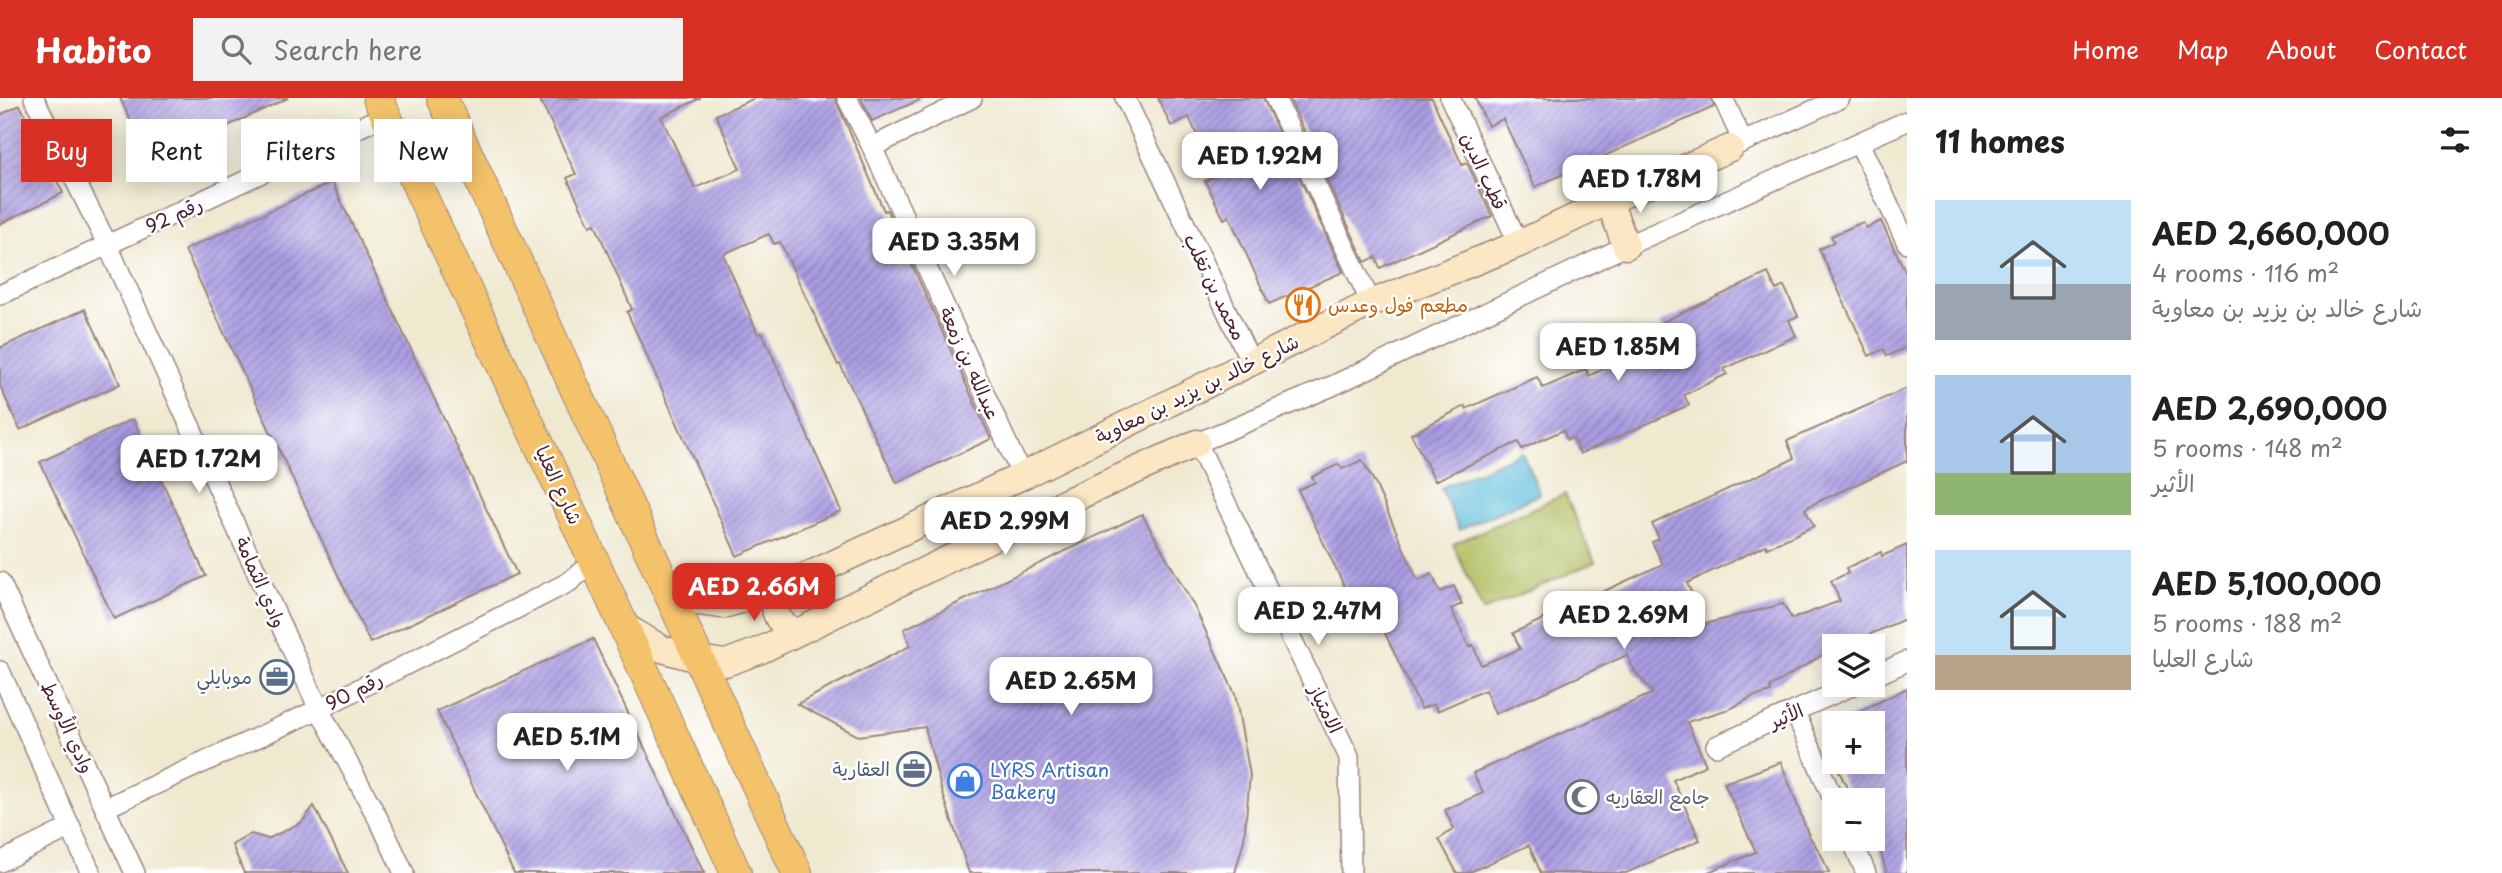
<!DOCTYPE html>
<meta charset="utf-8">
<style>
:root{--surface:#fff;--page:#f2f2f2;--text:#202124;--muted:#757577;--accent:#d93025}
body{margin:0;font-family:"Playpen Sans","Playpen Sans Arabic",sans-serif;background:var(--page);color:var(--text);height:100vh;display:flex;flex-direction:column;font-size:26px;white-space:nowrap}
*{box-sizing:border-box;margin:0}
p{font-size:23px;color:var(--muted)}
.icon{flex:none;width:38px;height:38px;fill:none;stroke:currentColor;stroke-width:2;stroke-linecap:round;stroke-linejoin:round}
.map{position:relative;flex:1;overflow:hidden}
.sheet{display:flex;flex-direction:column;background:var(--surface);width:595px}
.sheet>*{flex:none}
.top-card{position:absolute;left:21px;top:21px;width:665px;height:63px;display:flex;gap:14px}
.tools{position:absolute;left:1822px;top:536px;display:grid;gap:14px}
.tools a{display:grid;place-items:center;width:63px;height:63px;border-radius:0px;background:var(--surface);box-shadow:0 4px 18px #0003;font-size:35px}
.price{position:absolute;translate:-50% -60px;padding:0 16px;border-radius:14px;background:#fff;color:#222;font-size:23px;line-height:46px;filter:drop-shadow(0 2px 4px #0008)}
.price::after{content:'';position:absolute;left:50%;top:42px;width:21px;height:16px;margin-left:-10px;background:inherit;clip-path:polygon(0 0,100% 0,50% 100%)}
.price.active{background:var(--accent);color:#fff}
ul{padding:0;list-style:none}
li{display:flex;align-items:center;gap:21px;height:175px;padding:0 28px}
li span{display:grid;place-items:center;flex:none;width:196px;height:140px;border-radius:0px;color:#555}
li>.icon{margin-inline-start:auto}
span .icon{width:84px;height:84px;fill:#fffc;stroke-width:1}
li b{font-size:30px}
h2{display:flex;justify-content:space-between;align-items:center;height:84px;padding:0 28px;font-size:30px}
.tag{padding:0 24px;border-radius:0px;background:var(--surface);box-shadow:0 4px 18px #0003;font-size:24px;line-height:63px}
.tag.active{background:var(--accent);color:#fff}
header{display:flex;align-items:center;gap:42px;box-sizing:border-box;height:98px;padding:0 35px;background:var(--accent);color:#fff}
header strong{font-size:33px}
nav{display:flex;gap:38px;margin-inline-start:auto;font-size:24px}
.search{width:490px;height:63px;background:var(--page);display:flex;align-items:center;gap:18px;box-sizing:border-box;padding:0 24px;border-radius:0px;color:var(--muted);font-size:26px}
main{display:flex;flex:1;min-height:0}
.map>svg:first-child{display:block}
</style>
<header>
<strong>Habito</strong>
<div class="search"><svg class="icon" aria-label="search" viewBox="0 0 24 24"><circle cx="10" cy="10" r="6"/><path d="M15 15l6 6"/></svg>Search here</div>
<nav><a>Home</a><a>Map</a><a>About</a><a>Contact</a></nav>
</header>
<main>
<div class="map">
<svg width="1907" height="775" viewBox="0 0 1907 775">
<defs>
<pattern id="building-hatch" width="6" height="6" patternUnits="userSpaceOnUse" patternTransform="scale(1.75)"><rect width="6" height="6" fill="#a99ce2"/><path d="M-1 1l2-2M0 6l6-6M5 7l2-2" fill="none" stroke="#8c7fb7"/></pattern>
</defs>
<rect width="100%" height="100%" fill="#fff"/>
<filter id="ink" filterUnits="userSpaceOnUse"><feTurbulence type="fractalNoise" baseFrequency=".0143" numOctaves="2"/><feDisplacementMap in="SourceGraphic" scale="14" xChannelSelector="R" yChannelSelector="G"/><feConvolveMatrix kernelMatrix="1 2 1 2 8 2 1 2 1" color-interpolation-filters="sRGB"/></filter>
<filter id="wash" filterUnits="userSpaceOnUse"><feTurbulence type="fractalNoise" baseFrequency=".00686" numOctaves="4" result="noise"/><feDisplacementMap in="SourceGraphic" scale="28" xChannelSelector="R" yChannelSelector="G"/><feGaussianBlur stdDeviation="1.57" result="paint"/><feColorMatrix in="noise" values="0 0 0 0 0 0 0 0 0 0 0 0 0 0 0 0 0 1.4 0 .05"/><feComposite in="paint" operator="in"/></filter>
<g filter="url(#wash)">
<rect width="100%" height="100%" fill="#efe9d0"/>
<path fill="#b1be60" stroke="#7e6e46" stroke-width="2" d="M1565,396L1595,464L1483,513L1453,446Z"/>
<path fill="#5bbcd9" stroke="#526e82" stroke-width="2" d="M1522,354L1540,396L1459,432L1441,390Z"/>
<g id="blocks">
<g fill="url(#building-hatch)">
<path d="M120,0H288L150,64Z"/>
<path d="M539,0H701L661,19L695,90L740,71L716,17L755,0H835L884,113L887,112L991,341L897,385L840,266L838,267L780,144L774,146L769,136L723,156L758,236L762,234L841,413L737,458L627,214L632,211L595,126L590,128L567,80L576,76Z"/>
<path d="M861,0H924L872,23Z"/>
<path d="M1158,0H1263L1343,174L1269,206L1229,118L1224,121L1205,83L1215,78L1189,19L1171,28Z"/>
<path d="M1289,0H1432L1462,67L1467,65L1492,118L1380,170L1376,159L1365,164Z"/>
<path d="M1475,0H1711L1714,9L1535,89L1503,21L1488,28Z"/>
<path d="M20,7L63,95L0,126V17Z"/>
<path d="M332,84L517,476L370,545L185,152Z"/>
<path d="M1881,123L1907,177V249L1887,258L1884,251L1869,258L1819,151L1834,144L1831,138L1863,124L1866,130Z"/>
<path d="M1768,175L1776,192L1784,188L1798,218L1789,222L1796,238L1724,271L1727,276L1684,297L1689,307L1580,356L1573,340L1567,342L1563,332L1522,351L1518,344L1435,383L1411,336L1465,308L1466,311L1537,279L1543,290L1586,271L1589,278L1626,260L1624,254L1665,235L1660,225Z"/>
<path d="M85,211L120,286L20,332L0,288V250Z"/>
<path d="M1907,290V363L1811,407L1805,411L1814,428L1767,450L1766,447L1687,485L1705,526L1783,506L1792,521L1840,503L1831,483L1848,475L1846,470L1881,454L1882,458L1907,447V520L1866,538L1871,548H1826L1829,553L1770,589L1771,594L1752,599L1732,610L1687,624L1706,667L1673,682L1700,742L1626,775H1541L1529,747L1468,775H1457L1439,741L1454,731L1445,712L1483,695L1473,675L1653,595L1634,572L1627,557L1495,616L1485,592L1437,613L1434,606L1421,611L1364,491L1349,498L1298,392L1315,384L1312,379L1339,366L1342,371L1362,362L1375,385L1418,483L1432,476L1440,494L1454,488L1462,506L1451,511L1469,549L1473,547L1481,567L1520,551L1513,535L1663,466L1652,444L1659,441L1652,426L1789,363L1794,360L1787,343Z"/>
<path d="M133,321L206,478L114,521L40,364Z"/>
<path d="M1142,416L1194,508L1235,596L1250,677L1244,742L1235,775H969L941,690L925,629L858,638L797,606L910,548L904,531Z"/>
<path d="M593,541L704,775H514L437,613Z"/>
<path d="M1907,590V775H1887L1876,740L1872,742V702H1853L1834,663H1872V630L1885,625H1837Z"/>
<path d="M1781,664L1809,738L1821,756L1829,775H1706L1756,754L1724,685Z"/>
<path d="M314,708L348,775H244L232,747L251,736L268,741L302,724Z"/>
</g>
</g>
</g>
<g filter="url(#ink)">
<use href="#blocks" fill-opacity="0" stroke="#9c847e" stroke-width="2"/>
<g fill="none" stroke-linecap="round" stroke-linejoin="round">
<g stroke="#9c847e" stroke-width="22">
<g id="street">
<path d="M34,0L108,148L319,611L382,728L404,775"/>
<path d="M847,0L872,49L1022,378"/>
<path d="M1125,0L1251,264"/>
<path d="M1275,0L1371,205"/>
<path d="M1450,0L1519,146"/>
<path d="M1723,0L1743,44"/>
<path d="M1859,45L1907,145"/>
<path d="M872,49L972,0"/>
<path d="M1730,50L1840,0"/>
<path d="M0,197L386,17"/>
<path d="M0,484L135,775"/>
<path d="M0,573L91,775"/>
<path d="M1872,579L1907,563"/>
<path d="M1795,614L1834,703"/>
<path d="M1716,648L1856,586"/>
<path d="M105,710L319,611L569,484L594,463"/>
<path d="M1851,740L1866,775"/>
<path d="M0,764L71,729"/>
<path d="M1351,775L1349,659L1197,345L1332,288L1626,148L1907,23"/>
</g>
</g>
<g stroke="#9c847e" stroke-width="29">
<g id="secondary">
<path d="M1609,103L1626,148"/>
<path d="M779,491C771,513 775,523 795,534"/>
<path d="M667,493L692,503L723,507L779,491L1022,378L1371,205L1519,146L1609,103L1730,50"/>
<path d="M622,527L662,551L698,561L726,565L761,552L1070,402L1197,345"/>
</g>
</g>
<g stroke="#9c847e" stroke-width="32">
<g id="primary">
<path d="M378,0L423,100L594,463L736,775"/>
<path d="M442,0L797,775"/>
</g>
</g>
<use href="#street" stroke="#fff" stroke-width="19"/>
<use href="#secondary" stroke="#fbe7c3" stroke-width="26"/>
<use href="#primary" stroke="#f4c26a" stroke-width="30"/>
</g>
</g>
<defs>
<g id="restaurant-ring" transform="scale(1.75)"><circle r="9.5" fill="#fff" stroke="#e8710a" stroke-width="1.5"/><path d="M-5-6h1v4h1v-4h1v4h1v-4h1v5L-1.5 .5V6h-2V.5L-5-1ZM5-6V6H3V1.5H1.5Q1.5-4 5-6Z" fill="#e8710a"/></g>
<g id="office-ring" transform="scale(1.75)"><circle r="9.5" fill="#fff" stroke="#5c6f8a" stroke-width="1.5"/><path d="M-6-3h4V-5.5h4V-3h4V5H-6ZM-1-4.5V-3h2v-1.5ZM-6 0V1H6V0Z" fill="#5c6f8a"/></g>
<g id="shop-ring" transform="scale(1.75)"><circle r="9.5" fill="#fff" stroke="#3f7fe0" stroke-width="1.5"/><path d="M-5-2.5h2.3a2.7 3.5 0 0 1 5.4 0H5L5.5 6h-11ZM-1.5-2.5h3a1.5 2.3 0 0 0-3 0Z" fill="#3f7fe0"/></g>
<g id="mosque-ring" transform="scale(1.75)"><circle r="9.5" fill="#fff" stroke="#6b7280" stroke-width="1.5"/><path d="M3.5-4.9A6 6 0 1 0 3.5 4.9A5 5 0 1 1 3.5-4.9Z" fill="#6b7280"/></g>
</defs>
<g fill-rule="evenodd">
<use href="#restaurant-ring" x="1303" y="207"/>
<use href="#office-ring" x="277" y="579"/>
<use href="#office-ring" x="914" y="671"/>
<use href="#shop-ring" x="965" y="683"/>
<use href="#mosque-ring" x="1582" y="699"/>
</g>
<g text-anchor="middle" stroke-width="5" stroke-linejoin="round" paint-order="stroke">
<g font-size="19" fill="#4a1f2b" stroke="#fff">
<text transform="translate(1484 73) rotate(65)" y="7">قطب الدين</text>
<text transform="translate(174 117) rotate(-25)" y="7">رقم 92</text>
<text transform="translate(1215 189) rotate(64)" y="7">محمد بن تغلب</text>
<text transform="translate(970 265) rotate(66)" y="7">عبدالله بن زمعة</text>
<text transform="translate(1197 291) rotate(-26)" y="7">شارع خالد بن يزيد بن معاوية</text>
<text transform="translate(559 387) rotate(65)" y="7">شارع العليا</text>
<text transform="translate(261 484) rotate(66)" y="7">وادي الثمامة</text>
<text transform="translate(354 593) rotate(-27)" y="7">رقم 90</text>
<text transform="translate(1326 611) rotate(64)" y="7">الامتياز</text>
<text transform="translate(1786 618) rotate(-23)" y="7">الأثير</text>
<text transform="translate(68 629) rotate(65)" y="7">وادي الأوسط</text>
</g>
<g font-size="19" fill="#c56008" stroke="#fff" text-anchor="start">
<text x="1328" y="214">مطعم فول وعدس</text>
</g>
<g font-size="19" fill="#4e5e75" stroke="#fff" text-anchor="end">
<text x="252" y="586">موبايلي</text>
<text x="890" y="678">العقارية</text>
</g>
<g font-size="19" fill="#366cbe" stroke="#fff" text-anchor="start">
<text x="990" y="679">LYRS Artisan<tspan x="990" dy="22">Bakery</tspan></text>
</g>
<g font-size="19" fill="#5b616d" stroke="#fff" text-anchor="start">
<text x="1606" y="706">جامع العقاريه</text>
</g>
</g>
</svg>
<div class="tools">
<a><svg class="icon" aria-label="layers" viewBox="0 0 24 24"><path d="M12 4l9 5-9 5-9-5zM3 14l9 5 9-5"/></svg></a>
<a>+</a>
<a>−</a>
</div>
<b class="price" style="left:1260px;top:94px">AED 1.92M</b>
<b class="price" style="left:1640px;top:117px">AED 1.78M</b>
<b class="price" style="left:954px;top:180px">AED 3.35M</b>
<b class="price" style="left:1618px;top:285px">AED 1.85M</b>
<b class="price" style="left:199px;top:397px">AED 1.72M</b>
<b class="price" style="left:1005px;top:459px">AED 2.99M</b>
<b class="price active" style="left:754px;top:525px">AED 2.66M</b>
<b class="price" style="left:1318px;top:549px">AED 2.47M</b>
<b class="price" style="left:1624px;top:553px">AED 2.69M</b>
<b class="price" style="left:1071px;top:619px">AED 2.65M</b>
<b class="price" style="left:567px;top:675px">AED 5.1M</b>
<div class="top-card">
<a class="tag active">Buy</a>
<a class="tag">Rent</a>
<a class="tag">Filters</a>
<a class="tag">New</a>
</div>
</div>
<section class="sheet">
<h2>11 homes<svg class="icon" aria-label="filters" viewBox="0 0 24 24"><path d="M4 7h16M4 17h16"/><circle cx="9" cy="7" r="2"/><circle cx="15" cy="17" r="2"/></svg></h2>
<ul>
<li><span style="background:linear-gradient(#bfe0f5 60%,#9aa5b1 0)"><svg class="icon" aria-label="home" viewBox="0 0 24 24"><path d="M3 11l9-7 9 7M6 9v11h12V9"/></svg></span><div><b>AED 2,660,000</b><p>4 rooms · 116 m²</p><p>شارع خالد بن يزيد بن معاوية</p></div></li>
<li><span style="background:linear-gradient(#a9c7e8 70%,#8fb573 0)"><svg class="icon" aria-label="home" viewBox="0 0 24 24"><path d="M3 11l9-7 9 7M6 9v11h12V9"/></svg></span><div><b>AED 2,690,000</b><p>5 rooms · 148 m²</p><p>الأثير</p></div></li>
<li><span style="background:linear-gradient(#bfe0f5 75%,#b9a48a 0)"><svg class="icon" aria-label="home" viewBox="0 0 24 24"><path d="M3 11l9-7 9 7M6 9v11h12V9"/></svg></span><div><b>AED 5,100,000</b><p>5 rooms · 188 m²</p><p>شارع العليا</p></div></li>
</ul>
</section>
</main>
